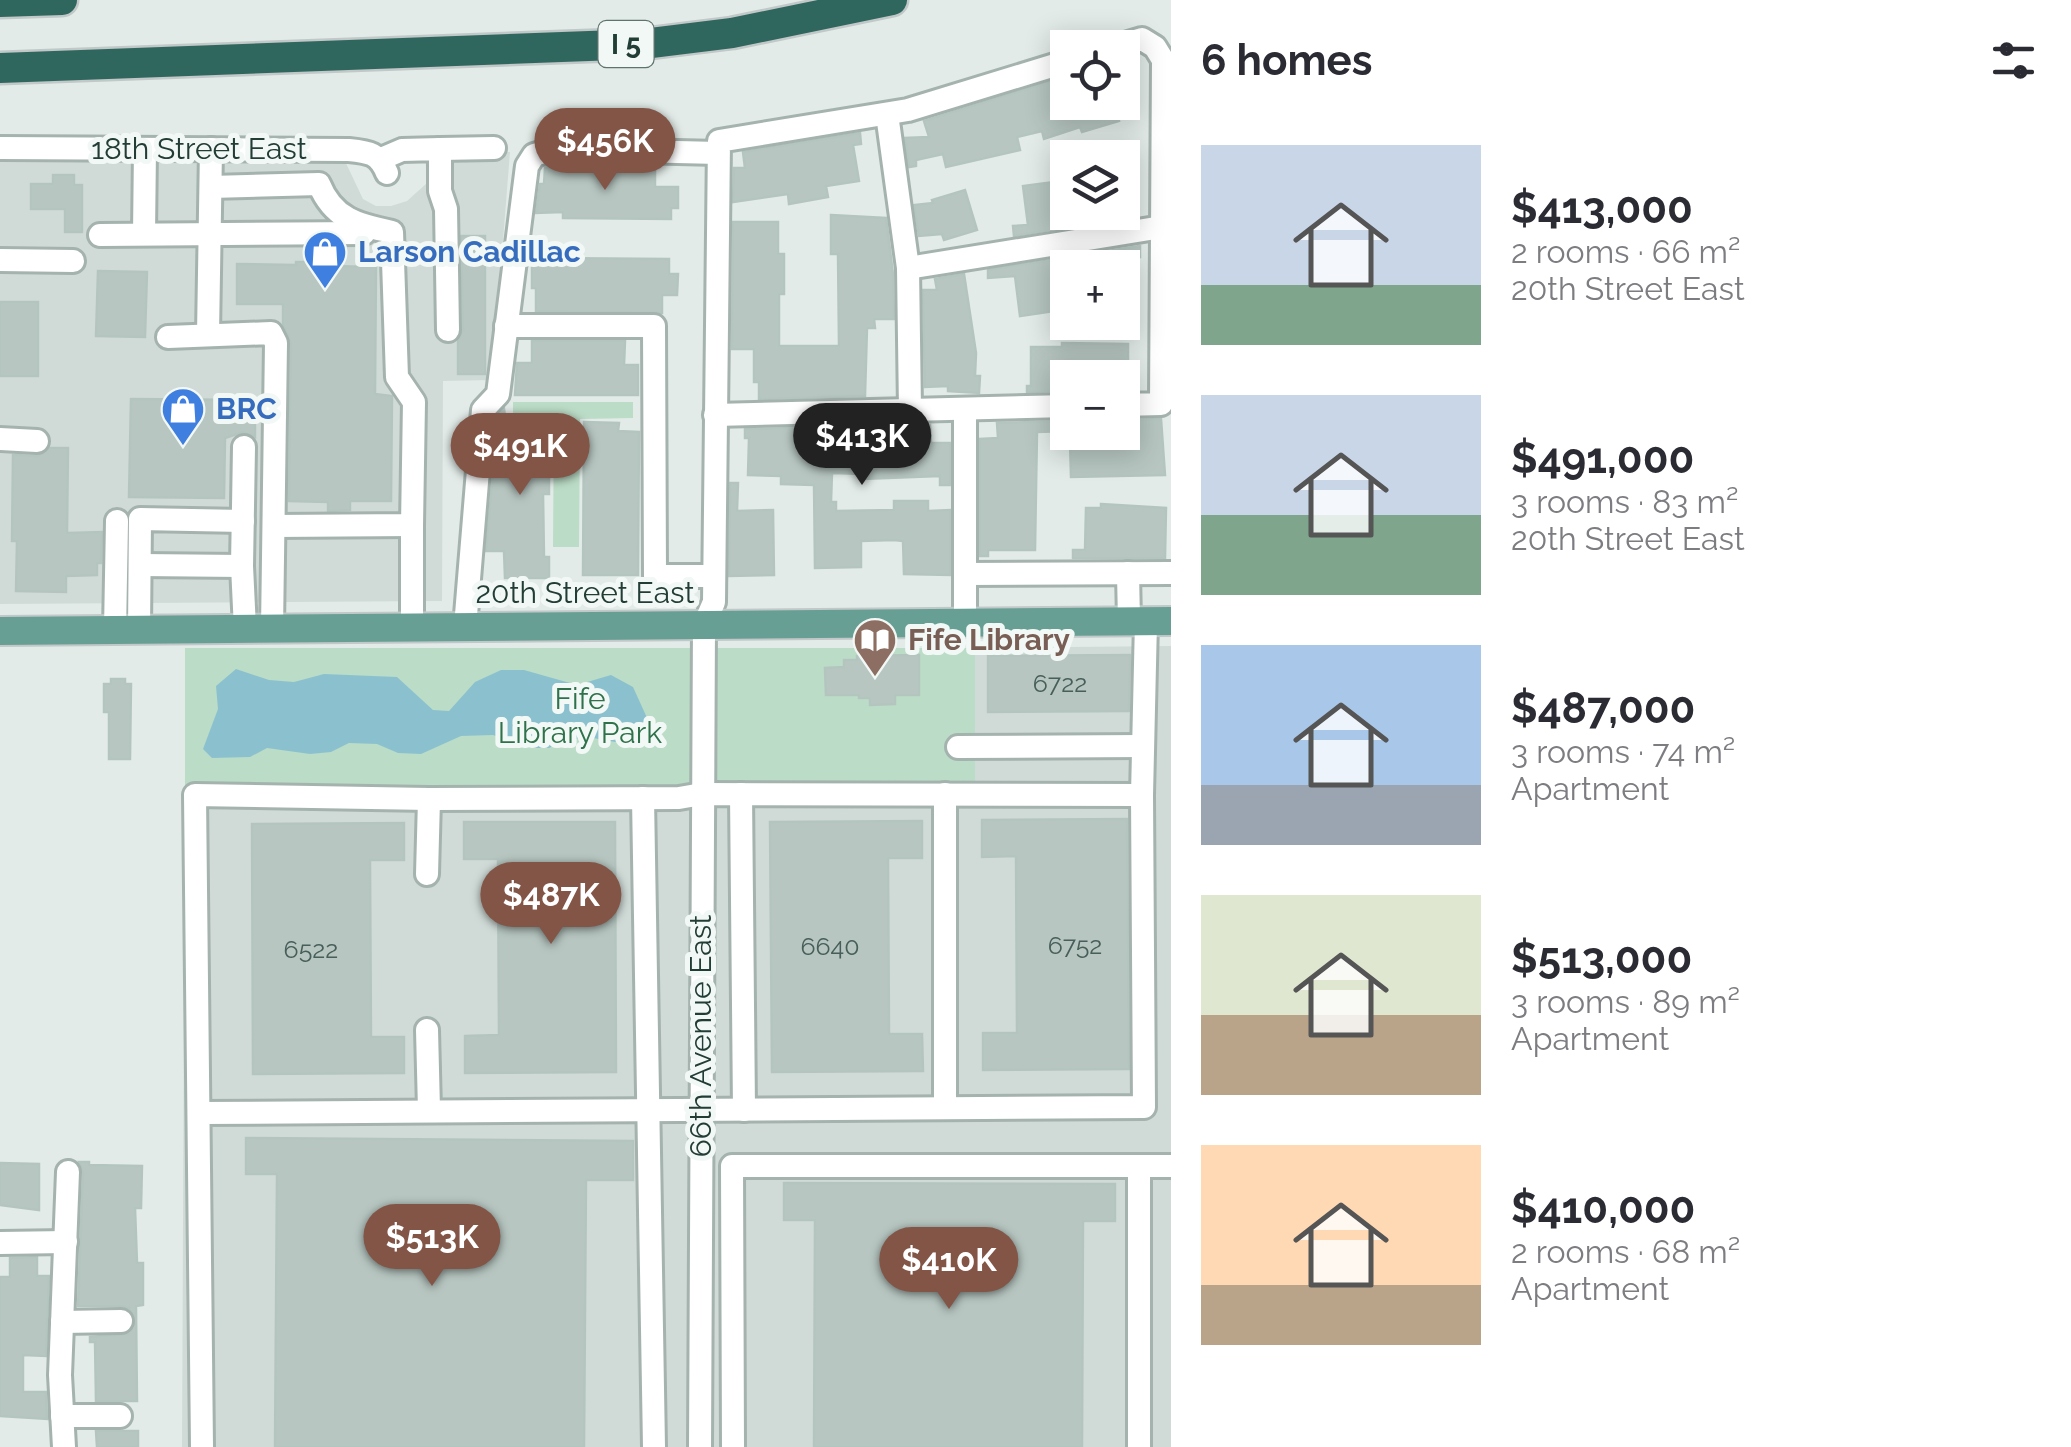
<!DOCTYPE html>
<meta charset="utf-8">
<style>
:root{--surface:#fff;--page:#f2f2f3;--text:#2b2b33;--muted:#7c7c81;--accent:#825546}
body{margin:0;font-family:Raleway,sans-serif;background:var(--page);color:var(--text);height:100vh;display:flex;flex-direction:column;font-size:38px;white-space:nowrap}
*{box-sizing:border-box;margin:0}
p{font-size:32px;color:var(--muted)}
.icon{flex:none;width:55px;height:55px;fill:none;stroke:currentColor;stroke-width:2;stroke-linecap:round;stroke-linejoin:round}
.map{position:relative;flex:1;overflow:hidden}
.drawer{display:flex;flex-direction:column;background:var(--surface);width:900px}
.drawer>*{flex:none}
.fabs{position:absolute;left:1050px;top:30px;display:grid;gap:20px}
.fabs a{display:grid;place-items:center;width:90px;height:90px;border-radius:0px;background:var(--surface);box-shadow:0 5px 25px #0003;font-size:50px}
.price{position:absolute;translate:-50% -85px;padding:0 22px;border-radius:35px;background:var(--accent);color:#fff;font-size:32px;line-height:65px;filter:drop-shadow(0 2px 5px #0008)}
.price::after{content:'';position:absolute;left:50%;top:60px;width:30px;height:22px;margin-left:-15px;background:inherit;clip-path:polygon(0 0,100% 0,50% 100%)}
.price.on{background:#222;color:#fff}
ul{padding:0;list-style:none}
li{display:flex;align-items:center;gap:30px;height:250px;padding:0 30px}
li span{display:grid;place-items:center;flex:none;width:280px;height:200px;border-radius:0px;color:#555}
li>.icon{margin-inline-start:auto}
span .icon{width:120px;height:120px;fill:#fffc;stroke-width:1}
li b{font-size:42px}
h2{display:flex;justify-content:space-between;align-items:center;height:120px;padding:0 30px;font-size:42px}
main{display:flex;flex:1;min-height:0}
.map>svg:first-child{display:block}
</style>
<main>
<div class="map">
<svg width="1171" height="1447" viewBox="0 0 1171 1447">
<rect width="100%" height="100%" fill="#e2ebe8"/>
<g fill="#d0dbd7">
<path d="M510,152L492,380L443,381L442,601L0,604V162L344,159L363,199L376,206H391L407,201L427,183L425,153Z"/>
<path d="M1171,646V1447H182L185,786L975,785V648Z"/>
</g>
<g fill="#bbdcc6">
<path d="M513,402H633V418L580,419L579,547H553L554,417L513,416Z"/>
<path d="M185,648H975V785L185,786Z"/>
</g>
<path fill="#8bc1cf" d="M236,669L269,680L294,682L324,674L397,677L433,710L449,711L475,682L501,670H524L577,685L611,675L633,687L653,731L633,729L627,744L593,738L568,739L549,748H530L493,735L461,736L421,754L398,753L377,744L349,743L331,752L310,754L267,748L250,757L212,758L203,749L218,709L216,686Z"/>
<g fill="#b7c6c1" stroke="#b4c5bf" stroke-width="2.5">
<path d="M1062,78L1068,102H1113L1119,121L1082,132L1080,127L1044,139L1042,131L1017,137L1020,150L946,167L943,154L916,160V166L909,167L905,138L929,137L924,121Z"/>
<path d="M860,133L861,144L853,145L859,181L826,186L828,197L789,204L788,194L733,202L734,168H745L743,152Z"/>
<path d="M557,164L655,166V187H678V208H671V219L563,218V212L536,213L540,184H544L545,168Z"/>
<path d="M1068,174V219L1104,212H1133V216L1014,236L1013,226L1028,225L1023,186L1054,182L1053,176Z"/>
<path d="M53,175H74V185H82V232H65V209H31V184H53Z"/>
<path d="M965,190L977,230L944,240L942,234L919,236L914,205L933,203L932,200Z"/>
<path d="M831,215L886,218L893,274L894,319H874L875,328H867L865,396L759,399V382H754V349H732L733,222H778V254H784V294H779V346H839L838,254H831Z"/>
<path d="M461,236H485V374H458V340L463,330Z"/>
<path d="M545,245V258L669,259V274H678L677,295H662V313L536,311V288H532V246Z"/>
<path d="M1140,246V257L1127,258L1129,268H1068V309L1020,316L1015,276L988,278V270Z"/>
<path d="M296,262H329V266L376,267L375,394L392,396L391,501H350V510L328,511V502L289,501L291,343L283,325V304H237V264L296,265Z"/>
<path d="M98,271L147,272L145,337L96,336Z"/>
<path d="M964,274L976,353L975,376H980L979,393L948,391V386L925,387L923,290H937L935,279Z"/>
<rect x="0" y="302" width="38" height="74"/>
<path d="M532,341H625L624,365H638V395H515L517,363H532Z"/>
<path d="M1062,343L1128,344V374L1068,373V391L1027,392V386H1031V347H1062Z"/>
<path d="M131,399L255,400V437L243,432L225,438L224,498L129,497Z"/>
<path d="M504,409L506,423H549V494H543L544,557H549V578H505L504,551H486L498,416Z"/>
<path d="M1161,419L1165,475L1071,477L1070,440L1126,438L1125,420Z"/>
<path d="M1065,421L1066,431L1037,432L1035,550H988V556H980V439L998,438L997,423Z"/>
<path d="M584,422L619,423L618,431L639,432L638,575H583Z"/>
<path d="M930,425L931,443H950V485H940V476L863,479V474L832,473L831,502H836V511L894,510V501H928V511L950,510V575L904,574L903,541L894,540L861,541V567L815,568L814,485L781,484V476L748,475L749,438H745V429Z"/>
<path d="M50,448H68L67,533L102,532L101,563H97V575L66,576V592L16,591L17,541H12L13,455L37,456Z"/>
<path d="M730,483H738L737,511L773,510L774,575L729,576Z"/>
<path d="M1101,504L1166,508L1165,558H1073V550H1085L1086,508H1101Z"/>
<path d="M919,655V695H895V704L870,705V698H859V695H826L825,668L844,667V660H857V656Z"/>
<path d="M1130,655L1129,711L988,712V656Z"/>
<path d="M111,679H125V684H131L130,759H109V712H104V684H111Z"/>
<path d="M1127,819L1129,1069L983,1070V1033H1017L1016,856L982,857V820Z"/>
<path d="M922,821V858H888L889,1034H922L923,1071L772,1072L770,822Z"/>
<path d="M464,822H615L616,1072L465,1073V1036L499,1035L498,859H464Z"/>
<path d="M404,823V860H370L371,1037H404V1073L253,1074L252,824Z"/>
<path d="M246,1138L633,1141V1180H586L584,1447H275L277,1174H246Z"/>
<path d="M79,1162H89V1165L142,1166L141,1208H135L137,1263H143V1305L136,1306L137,1401H96L95,1342H90V1337L128,1334L136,1320L129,1308L122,1306H78L83,1173Z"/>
<path d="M0,1163L39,1164V1210L0,1205Z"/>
<path d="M784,1183L1115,1184V1221H1083L1082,1447H814L815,1220H784Z"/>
<path d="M37,1257V1276H49L46,1356L23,1355V1392H46L47,1419L0,1416V1277H10V1258Z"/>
<path d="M96,1431H138V1447H97Z"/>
</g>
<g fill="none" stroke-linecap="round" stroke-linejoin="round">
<g stroke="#a5b3af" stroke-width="28">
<g id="minor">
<path d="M1112,48L1142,39L1155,47L1163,60L1161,404L1122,405"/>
<path d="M887,114L908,268L910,410"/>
<path d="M0,148L349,150C369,152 379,153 387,173"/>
<path d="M440,149L494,148"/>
<path d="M381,159L402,150L440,149V191L446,209L448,330"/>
<path d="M211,187L319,184C333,219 358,225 392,232L397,377L414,402L412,525L274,526"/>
<path d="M144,234L145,149"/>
<path d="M100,235L364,233"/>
<path d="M0,260L73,261"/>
<path d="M908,268L1162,227"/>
<path d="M506,326H654L655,576H714"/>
<path d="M208,335L211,149"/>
<path d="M168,337L271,333L276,343L272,629"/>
<path d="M965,409V623"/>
<path d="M715,415L1068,406"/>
<path d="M0,439L37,441"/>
<path d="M244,447L242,566L245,629"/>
<path d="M141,565L242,566"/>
<path d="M1128,573L1129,621"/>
<path d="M965,574L1170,573"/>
<path d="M412,627V525"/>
<path d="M465,627L483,410L498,394L527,166L534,155L555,149L718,153"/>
<path d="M115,630L117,521"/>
<path d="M139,630L140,519L243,521"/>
<path d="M958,747L1142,746"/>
<path d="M741,794L744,1110"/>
<path d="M945,794V1108"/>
<path d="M1142,795L1146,621"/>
<path d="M643,798L654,1447"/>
<path d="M427,874L429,799"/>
<path d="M427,1030L429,1110"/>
<path d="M200,1113L1144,1107L1142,795L702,794L679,798L429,799L195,795L202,1447"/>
<path d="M0,1243L66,1242"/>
<path d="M62,1322L121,1321"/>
<path d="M62,1416H120"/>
<path d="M64,1447L60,1375L68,1172"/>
<path d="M700,1447L704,625L714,602L719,141L908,110L1068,61"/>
<path d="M733,1447L732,1166H1171"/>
<path d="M1139,1447V1166"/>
</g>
</g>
<g stroke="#c1c8c7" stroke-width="32">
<path id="major" d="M0,631L1171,621"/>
</g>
<g stroke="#c1c8c7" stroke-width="35">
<g id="highway">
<path d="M0,2L62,0"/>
<path d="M0,68L643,44L732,33L892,0"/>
</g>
</g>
<use href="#minor" stroke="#fff" stroke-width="22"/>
<use href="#major" stroke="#689f94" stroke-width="28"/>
<use href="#highway" stroke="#2f675e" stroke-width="30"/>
</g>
<defs>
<g id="shop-pin" transform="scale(2.25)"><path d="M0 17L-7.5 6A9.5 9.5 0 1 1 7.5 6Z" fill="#3f7fe0" stroke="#f2f8f5"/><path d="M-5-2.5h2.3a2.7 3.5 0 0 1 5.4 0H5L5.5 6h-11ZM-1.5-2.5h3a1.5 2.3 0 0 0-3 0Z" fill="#fff"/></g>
<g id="library-pin" transform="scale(2.25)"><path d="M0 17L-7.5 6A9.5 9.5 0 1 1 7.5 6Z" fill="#8d6e63" stroke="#f2f8f5"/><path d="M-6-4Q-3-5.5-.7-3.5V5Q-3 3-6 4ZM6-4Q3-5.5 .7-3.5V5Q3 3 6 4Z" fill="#fff"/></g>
</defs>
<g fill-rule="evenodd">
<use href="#shop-pin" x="325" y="252"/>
<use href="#shop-pin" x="183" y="409"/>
<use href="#library-pin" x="875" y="640"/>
</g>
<g text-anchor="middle" stroke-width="10" stroke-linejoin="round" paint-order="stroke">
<g font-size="25" fill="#475e59">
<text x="1060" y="692">6722</text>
<text x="1075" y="954">6752</text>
<text x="830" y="955">6640</text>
<text x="311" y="958">6522</text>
</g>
<rect fill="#f2f8f5" stroke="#60746f" stroke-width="2.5" x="598.5" y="21" width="55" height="46" rx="8"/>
<g font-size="28" font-weight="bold" fill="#223c36">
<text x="626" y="54">I 5</text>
</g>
<g font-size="30" fill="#223c36" stroke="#f2f8f5">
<text x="199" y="159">18th Street East</text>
<text x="585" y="603">20th Street East</text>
<text transform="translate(701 1036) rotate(-90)" y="10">66th Avenue East</text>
</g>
<g font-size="30" font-weight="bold" fill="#366cbe" stroke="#f2f8f5" text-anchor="start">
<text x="358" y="262">Larson Cadillac</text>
<text x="216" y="419">BRC</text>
</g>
<g font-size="30" font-weight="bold" fill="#785e54" stroke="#f2f8f5" text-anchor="start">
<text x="908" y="650">Fife Library</text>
</g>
<g font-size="30" fill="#2e714b" stroke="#f2f8f5">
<text x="580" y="709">Fife<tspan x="580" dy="34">Library Park</tspan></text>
</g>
</g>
</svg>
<div class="fabs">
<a><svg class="icon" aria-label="locate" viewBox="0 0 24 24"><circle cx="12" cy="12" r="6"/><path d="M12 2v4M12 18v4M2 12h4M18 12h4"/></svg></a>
<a><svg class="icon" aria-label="layers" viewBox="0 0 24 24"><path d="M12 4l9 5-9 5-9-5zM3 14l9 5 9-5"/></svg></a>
<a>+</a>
<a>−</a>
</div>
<b class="price" style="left:605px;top:193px">$456K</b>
<b class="price on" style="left:862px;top:488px">$413K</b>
<b class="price" style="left:520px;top:498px">$491K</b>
<b class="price" style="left:551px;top:947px">$487K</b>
<b class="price" style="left:432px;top:1289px">$513K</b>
<b class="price" style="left:949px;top:1312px">$410K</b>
</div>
<section class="drawer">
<h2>6 homes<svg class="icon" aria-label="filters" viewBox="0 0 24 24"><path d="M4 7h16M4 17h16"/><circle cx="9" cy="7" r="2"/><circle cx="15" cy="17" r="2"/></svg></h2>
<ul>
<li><span style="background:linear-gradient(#c9d6e8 70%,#7fa58c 0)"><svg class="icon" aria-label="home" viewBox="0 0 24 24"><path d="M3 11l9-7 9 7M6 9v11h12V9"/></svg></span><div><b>$413,000</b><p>2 rooms · 66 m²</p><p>20th Street East</p></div></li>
<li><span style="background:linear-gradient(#c9d6e8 60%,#7fa58c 0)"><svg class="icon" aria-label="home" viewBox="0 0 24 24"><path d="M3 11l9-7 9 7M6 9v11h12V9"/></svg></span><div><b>$491,000</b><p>3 rooms · 83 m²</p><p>20th Street East</p></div></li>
<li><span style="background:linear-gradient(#a9c7e8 70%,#9aa5b1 0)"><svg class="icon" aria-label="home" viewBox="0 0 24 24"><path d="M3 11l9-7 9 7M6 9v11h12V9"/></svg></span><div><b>$487,000</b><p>3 rooms · 74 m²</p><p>Apartment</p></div></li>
<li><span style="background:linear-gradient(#dfe7d0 60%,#b9a48a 0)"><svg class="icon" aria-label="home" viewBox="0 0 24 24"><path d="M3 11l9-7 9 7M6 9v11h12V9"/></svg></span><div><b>$513,000</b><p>3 rooms · 89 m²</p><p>Apartment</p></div></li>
<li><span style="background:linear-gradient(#ffd9b3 70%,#b9a48a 0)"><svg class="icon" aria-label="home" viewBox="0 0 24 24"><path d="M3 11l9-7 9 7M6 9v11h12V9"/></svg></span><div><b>$410,000</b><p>2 rooms · 68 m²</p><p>Apartment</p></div></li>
</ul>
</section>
</main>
